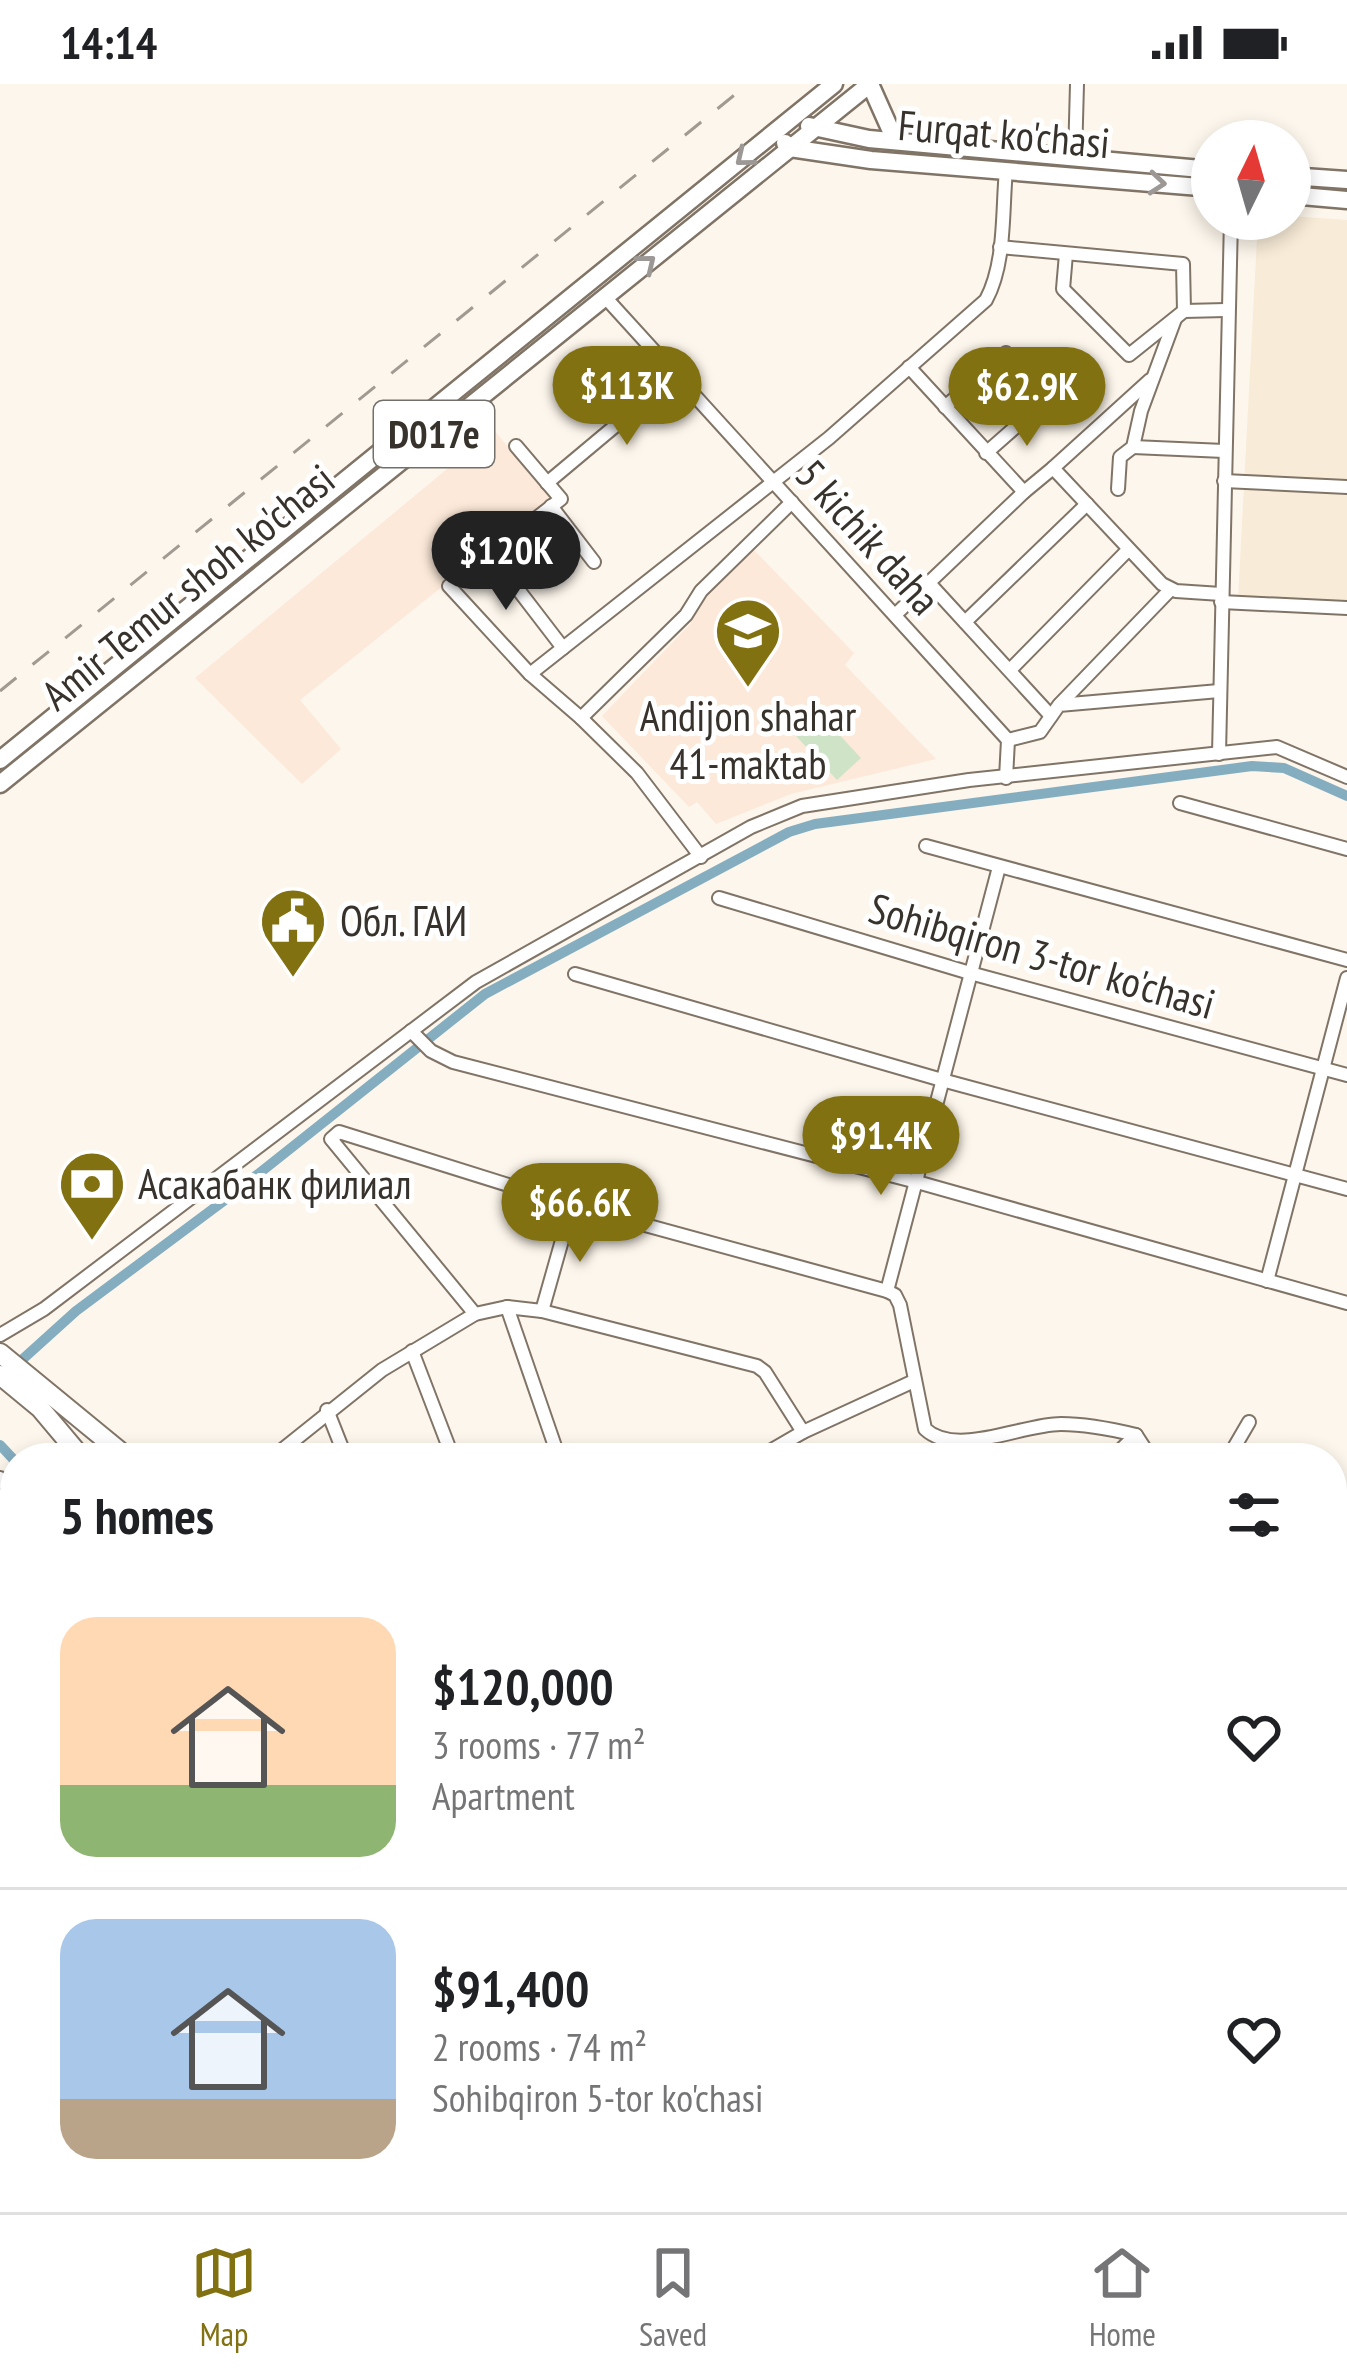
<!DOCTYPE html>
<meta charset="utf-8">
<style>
:root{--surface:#fff;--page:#f2f2f2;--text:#202124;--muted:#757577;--line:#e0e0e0;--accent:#827111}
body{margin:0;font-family:"PT Sans Narrow",sans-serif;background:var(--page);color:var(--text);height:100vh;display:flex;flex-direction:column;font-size:45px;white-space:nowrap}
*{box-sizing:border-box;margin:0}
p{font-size:39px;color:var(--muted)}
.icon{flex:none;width:66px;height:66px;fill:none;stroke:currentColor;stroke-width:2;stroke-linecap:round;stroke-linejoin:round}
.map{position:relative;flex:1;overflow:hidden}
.panel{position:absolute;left:0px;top:1359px;width:1347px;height:771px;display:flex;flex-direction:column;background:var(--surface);border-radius:48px 48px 0 0;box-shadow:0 6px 18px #0003}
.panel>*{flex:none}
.needle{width:78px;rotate:5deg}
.buttons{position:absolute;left:1191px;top:36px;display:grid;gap:24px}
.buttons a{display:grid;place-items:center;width:120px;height:120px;border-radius:50%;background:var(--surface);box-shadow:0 6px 18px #0003;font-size:60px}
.price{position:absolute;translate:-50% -102px;padding:0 27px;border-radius:42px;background:var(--accent);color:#fff;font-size:39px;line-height:78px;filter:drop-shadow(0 3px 6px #0008)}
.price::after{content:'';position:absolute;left:50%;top:72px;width:36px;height:27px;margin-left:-18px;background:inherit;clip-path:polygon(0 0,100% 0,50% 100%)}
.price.active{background:#222;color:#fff}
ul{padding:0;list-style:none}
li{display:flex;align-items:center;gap:36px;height:300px;padding:0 60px}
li+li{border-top:3px solid var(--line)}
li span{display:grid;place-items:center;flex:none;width:336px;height:240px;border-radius:36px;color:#555}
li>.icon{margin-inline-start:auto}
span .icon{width:144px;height:144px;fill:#fffc;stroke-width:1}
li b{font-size:51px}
h2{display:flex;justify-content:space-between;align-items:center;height:144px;padding:0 60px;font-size:51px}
.status{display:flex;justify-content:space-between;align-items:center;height:84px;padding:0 60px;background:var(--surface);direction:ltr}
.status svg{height:33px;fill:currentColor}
.dock{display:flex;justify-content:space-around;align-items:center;height:168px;border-top:3px solid var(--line);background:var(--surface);font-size:33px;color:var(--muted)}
.dock a{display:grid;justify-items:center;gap:6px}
.dock .active{color:var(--accent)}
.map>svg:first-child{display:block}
</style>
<div class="status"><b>14:14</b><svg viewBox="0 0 49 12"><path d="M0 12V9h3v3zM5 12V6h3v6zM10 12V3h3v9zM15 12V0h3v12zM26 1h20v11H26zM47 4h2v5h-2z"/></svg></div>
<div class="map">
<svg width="1347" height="2128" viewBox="0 0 1347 2128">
<rect width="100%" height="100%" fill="#fdf6ec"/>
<g fill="#fce9d9">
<path d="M494,346L552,415L300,616L341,665L302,700L195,594Z"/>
<path d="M752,464L854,569L845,581L936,675L791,710L716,740L697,718L689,723L602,632L691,539L702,512Z"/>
</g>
<path fill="#f8ebd7" d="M1290,132L1347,136V527L1238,517L1258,135H1290Z"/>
<g fill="#cfe4c7">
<path d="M820,630L861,674L837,696L796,652Z"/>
<path d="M1332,1706L1347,1711V1936L1332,1930Z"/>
</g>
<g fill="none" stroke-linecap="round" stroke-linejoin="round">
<g stroke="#84adc0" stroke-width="10">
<path d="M14,1283L76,1227L233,1110L485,910L789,748L815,740L1252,682L1284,684L1347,712"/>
<path d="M0,1361L15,1377"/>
</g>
<g stroke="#807467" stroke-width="16">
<g id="minor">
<path d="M1075,74L1077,0"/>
<path d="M1000,163L1183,180L1184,227"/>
<path d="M1066,170L1063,205L1129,271L1184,227L1226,226"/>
<path d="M605,213L1008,656L1006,694"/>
<path d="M909,283L1024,408L1053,384L1162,500L1176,507L1221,510"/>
<path d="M945,323L1006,269"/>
<path d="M516,362L561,415L449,502L530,590L581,634L686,531L701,507L792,418"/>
<path d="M1133,363L1224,367"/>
<path d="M986,369L1036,325"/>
<path d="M1053,384L1150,296"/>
<path d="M1224,397L1347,403"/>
<path d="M547,399L676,291"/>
<path d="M1118,405L1120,373L1133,363L1141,327L1175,235"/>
<path d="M551,422L594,478"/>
<path d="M490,469L563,564L530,590"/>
<path d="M929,499L1051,632"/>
<path d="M1221,518L1347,524"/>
<path d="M895,531L1024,408"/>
<path d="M965,538L1087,420"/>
<path d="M563,564L829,354L986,216C1006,179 1002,127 1006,86"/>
<path d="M1010,586L1127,467"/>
<path d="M1060,620L1170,506"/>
<path d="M581,634L637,689L701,773"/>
<path d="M1008,656L1040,648L1059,621L1219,607"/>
<path d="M1219,670L1231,135"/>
<path d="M1180,719L1347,765"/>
<path d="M926,762L1347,876"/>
<path d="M719,814L970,889L1347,991"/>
<path d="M575,890L942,996L1347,1105"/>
<path d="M411,947L431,967L453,978L917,1098L1347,1219"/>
<path d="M1267,1197L1347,894"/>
<path d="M887,1207L999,783"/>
<path d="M507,1223L559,1374"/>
<path d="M542,1227L572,1121"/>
<path d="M475,1230L331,1055L339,1048L572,1121L887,1207L895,1211L900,1221L925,1345C956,1374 1022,1340 1061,1340C1086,1340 1111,1345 1136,1351L1151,1374"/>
<path d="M0,1251L44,1225L476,898L751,743L802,722L969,696L1277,663L1347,693"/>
<path d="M412,1267L453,1374"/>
<path d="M327,1326L346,1374"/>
<path d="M272,1374L382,1286L475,1230L507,1223L542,1227L757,1282L765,1288L803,1348"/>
<path d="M758,1374L803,1348L914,1297"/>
<path d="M1112,1374L1136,1351"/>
<path d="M1228,1374L1249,1338"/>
<path d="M0,1394L15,1412"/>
<path d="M1332,1466L1347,1468"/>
<path d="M1332,1548L1347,1518"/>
<path d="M0,1610L15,1592"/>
<path d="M0,1728L15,1740"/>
<path d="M0,1778L15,1759"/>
<path d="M0,1870L15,1882"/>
<path d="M1332,1934L1347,1940"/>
<path d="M0,1949L15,1930"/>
<path d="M1332,2075L1347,2078"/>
<path d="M0,2110L15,2113"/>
<path d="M27,2115L91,2128"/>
<path d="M417,2128V2115"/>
<path d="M1046,2128L1053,2115"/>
<path d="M1181,2128L1186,2115"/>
</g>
</g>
<g stroke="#807467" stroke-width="21">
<g id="major">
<path d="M870,0L895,56"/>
<path d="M809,42L869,55L1212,86"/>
<path d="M785,59L790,64L871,76L1212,104"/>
<path d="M1290,92L1347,96"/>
<path d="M1290,111L1347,116"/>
<path d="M0,676L834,0"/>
<path d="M0,700L870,0"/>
</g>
</g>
<g stroke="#807467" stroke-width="22">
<g id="highway">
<path d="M0,1269L128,1374"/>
<path d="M0,1291L40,1324L82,1374"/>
<path d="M744,2115L755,2128"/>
<path d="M767,2115L779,2128"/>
</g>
</g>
<use href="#minor" stroke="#fff" stroke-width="12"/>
<use href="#major" stroke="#fff" stroke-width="16"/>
<use href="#highway" stroke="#fff" stroke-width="18"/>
<path stroke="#a19a92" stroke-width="3" stroke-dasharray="21 21" stroke-linecap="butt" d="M0,607L748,0"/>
</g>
<defs><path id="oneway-chevron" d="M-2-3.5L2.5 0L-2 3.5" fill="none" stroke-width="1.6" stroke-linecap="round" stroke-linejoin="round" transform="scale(3)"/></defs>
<g stroke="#9b9896">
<use href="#oneway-chevron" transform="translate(744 74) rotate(141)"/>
<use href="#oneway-chevron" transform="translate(1157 99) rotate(5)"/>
<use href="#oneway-chevron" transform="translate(647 179) rotate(-39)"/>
</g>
<defs>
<g id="school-pin" transform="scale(3.45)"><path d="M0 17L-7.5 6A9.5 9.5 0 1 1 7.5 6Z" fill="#827111" stroke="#fff"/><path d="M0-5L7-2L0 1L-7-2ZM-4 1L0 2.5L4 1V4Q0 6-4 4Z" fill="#fff"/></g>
<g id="civic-pin" transform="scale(3.45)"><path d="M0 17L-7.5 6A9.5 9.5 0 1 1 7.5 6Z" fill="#827111" stroke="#fff"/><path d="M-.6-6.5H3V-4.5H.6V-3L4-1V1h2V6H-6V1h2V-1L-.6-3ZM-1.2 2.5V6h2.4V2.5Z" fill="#fff"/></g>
<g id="bank-pin" transform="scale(3.45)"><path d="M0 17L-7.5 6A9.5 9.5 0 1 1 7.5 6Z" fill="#827111" stroke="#fff"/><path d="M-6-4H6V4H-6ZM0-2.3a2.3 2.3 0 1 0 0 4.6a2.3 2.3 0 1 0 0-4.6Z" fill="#fff"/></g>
</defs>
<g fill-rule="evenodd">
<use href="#school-pin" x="748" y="547"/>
<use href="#civic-pin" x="293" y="837"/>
<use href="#bank-pin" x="92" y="1100"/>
</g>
<g text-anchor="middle" stroke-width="10" stroke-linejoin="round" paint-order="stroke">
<rect fill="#fff" stroke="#73706b" stroke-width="3" x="374" y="317" width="120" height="66" rx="9"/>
<g font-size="39" font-weight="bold" fill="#37322c">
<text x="434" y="364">D017e</text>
</g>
<g font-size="42" fill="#37322c" stroke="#fff">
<text transform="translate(1004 50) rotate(5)" y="15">Furqat ko'chasi</text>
<text transform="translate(868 453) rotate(48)" y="15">5 kichik daha</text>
<text transform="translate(188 503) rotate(-39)" y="15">Amir Temur shoh ko'chasi</text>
<text transform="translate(1042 872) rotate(16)" y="15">Sohibqiron 3-tor ko'chasi</text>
</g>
<g font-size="42" fill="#37322c" stroke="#fff" text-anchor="start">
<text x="748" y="647" text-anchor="middle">Andijon shahar<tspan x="748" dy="48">41-maktab</tspan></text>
<text x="340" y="852">Обл. ГАИ</text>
<text x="138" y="1115">Асакабанк филиал</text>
</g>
</g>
</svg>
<div class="buttons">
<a><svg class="needle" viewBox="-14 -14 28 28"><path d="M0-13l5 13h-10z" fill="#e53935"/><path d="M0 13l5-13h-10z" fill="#757577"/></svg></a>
</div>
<b class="price" style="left:627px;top:364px">$113K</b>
<b class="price" style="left:1027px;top:365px">$62.9K</b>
<b class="price active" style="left:506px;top:529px">$120K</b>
<b class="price" style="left:881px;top:1114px">$91.4K</b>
<b class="price" style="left:580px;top:1181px">$66.6K</b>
<section class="panel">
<h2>5 homes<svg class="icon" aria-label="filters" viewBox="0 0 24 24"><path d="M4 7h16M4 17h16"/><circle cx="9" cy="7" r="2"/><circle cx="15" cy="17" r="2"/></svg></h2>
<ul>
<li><span style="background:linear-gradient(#ffd9b3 70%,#8fb573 0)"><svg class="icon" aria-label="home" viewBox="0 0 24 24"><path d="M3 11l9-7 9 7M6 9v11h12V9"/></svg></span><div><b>$120,000</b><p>3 rooms · 77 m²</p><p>Apartment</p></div><svg class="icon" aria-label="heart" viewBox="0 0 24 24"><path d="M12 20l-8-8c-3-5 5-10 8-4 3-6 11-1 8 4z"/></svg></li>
<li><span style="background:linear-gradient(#a9c7e8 75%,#b9a48a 0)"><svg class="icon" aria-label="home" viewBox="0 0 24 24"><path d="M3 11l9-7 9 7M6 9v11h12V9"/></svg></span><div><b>$91,400</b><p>2 rooms · 74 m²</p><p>Sohibqiron 5-tor ko'chasi</p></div><svg class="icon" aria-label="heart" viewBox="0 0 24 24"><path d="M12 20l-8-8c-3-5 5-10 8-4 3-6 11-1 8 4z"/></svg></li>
</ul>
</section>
</div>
<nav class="dock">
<a class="active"><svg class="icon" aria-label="map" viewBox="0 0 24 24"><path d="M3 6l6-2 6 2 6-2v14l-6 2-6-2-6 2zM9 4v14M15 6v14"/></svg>Map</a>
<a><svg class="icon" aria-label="saved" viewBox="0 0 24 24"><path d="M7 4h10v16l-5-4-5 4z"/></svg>Saved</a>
<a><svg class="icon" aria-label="home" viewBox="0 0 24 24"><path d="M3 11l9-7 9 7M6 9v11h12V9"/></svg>Home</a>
</nav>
